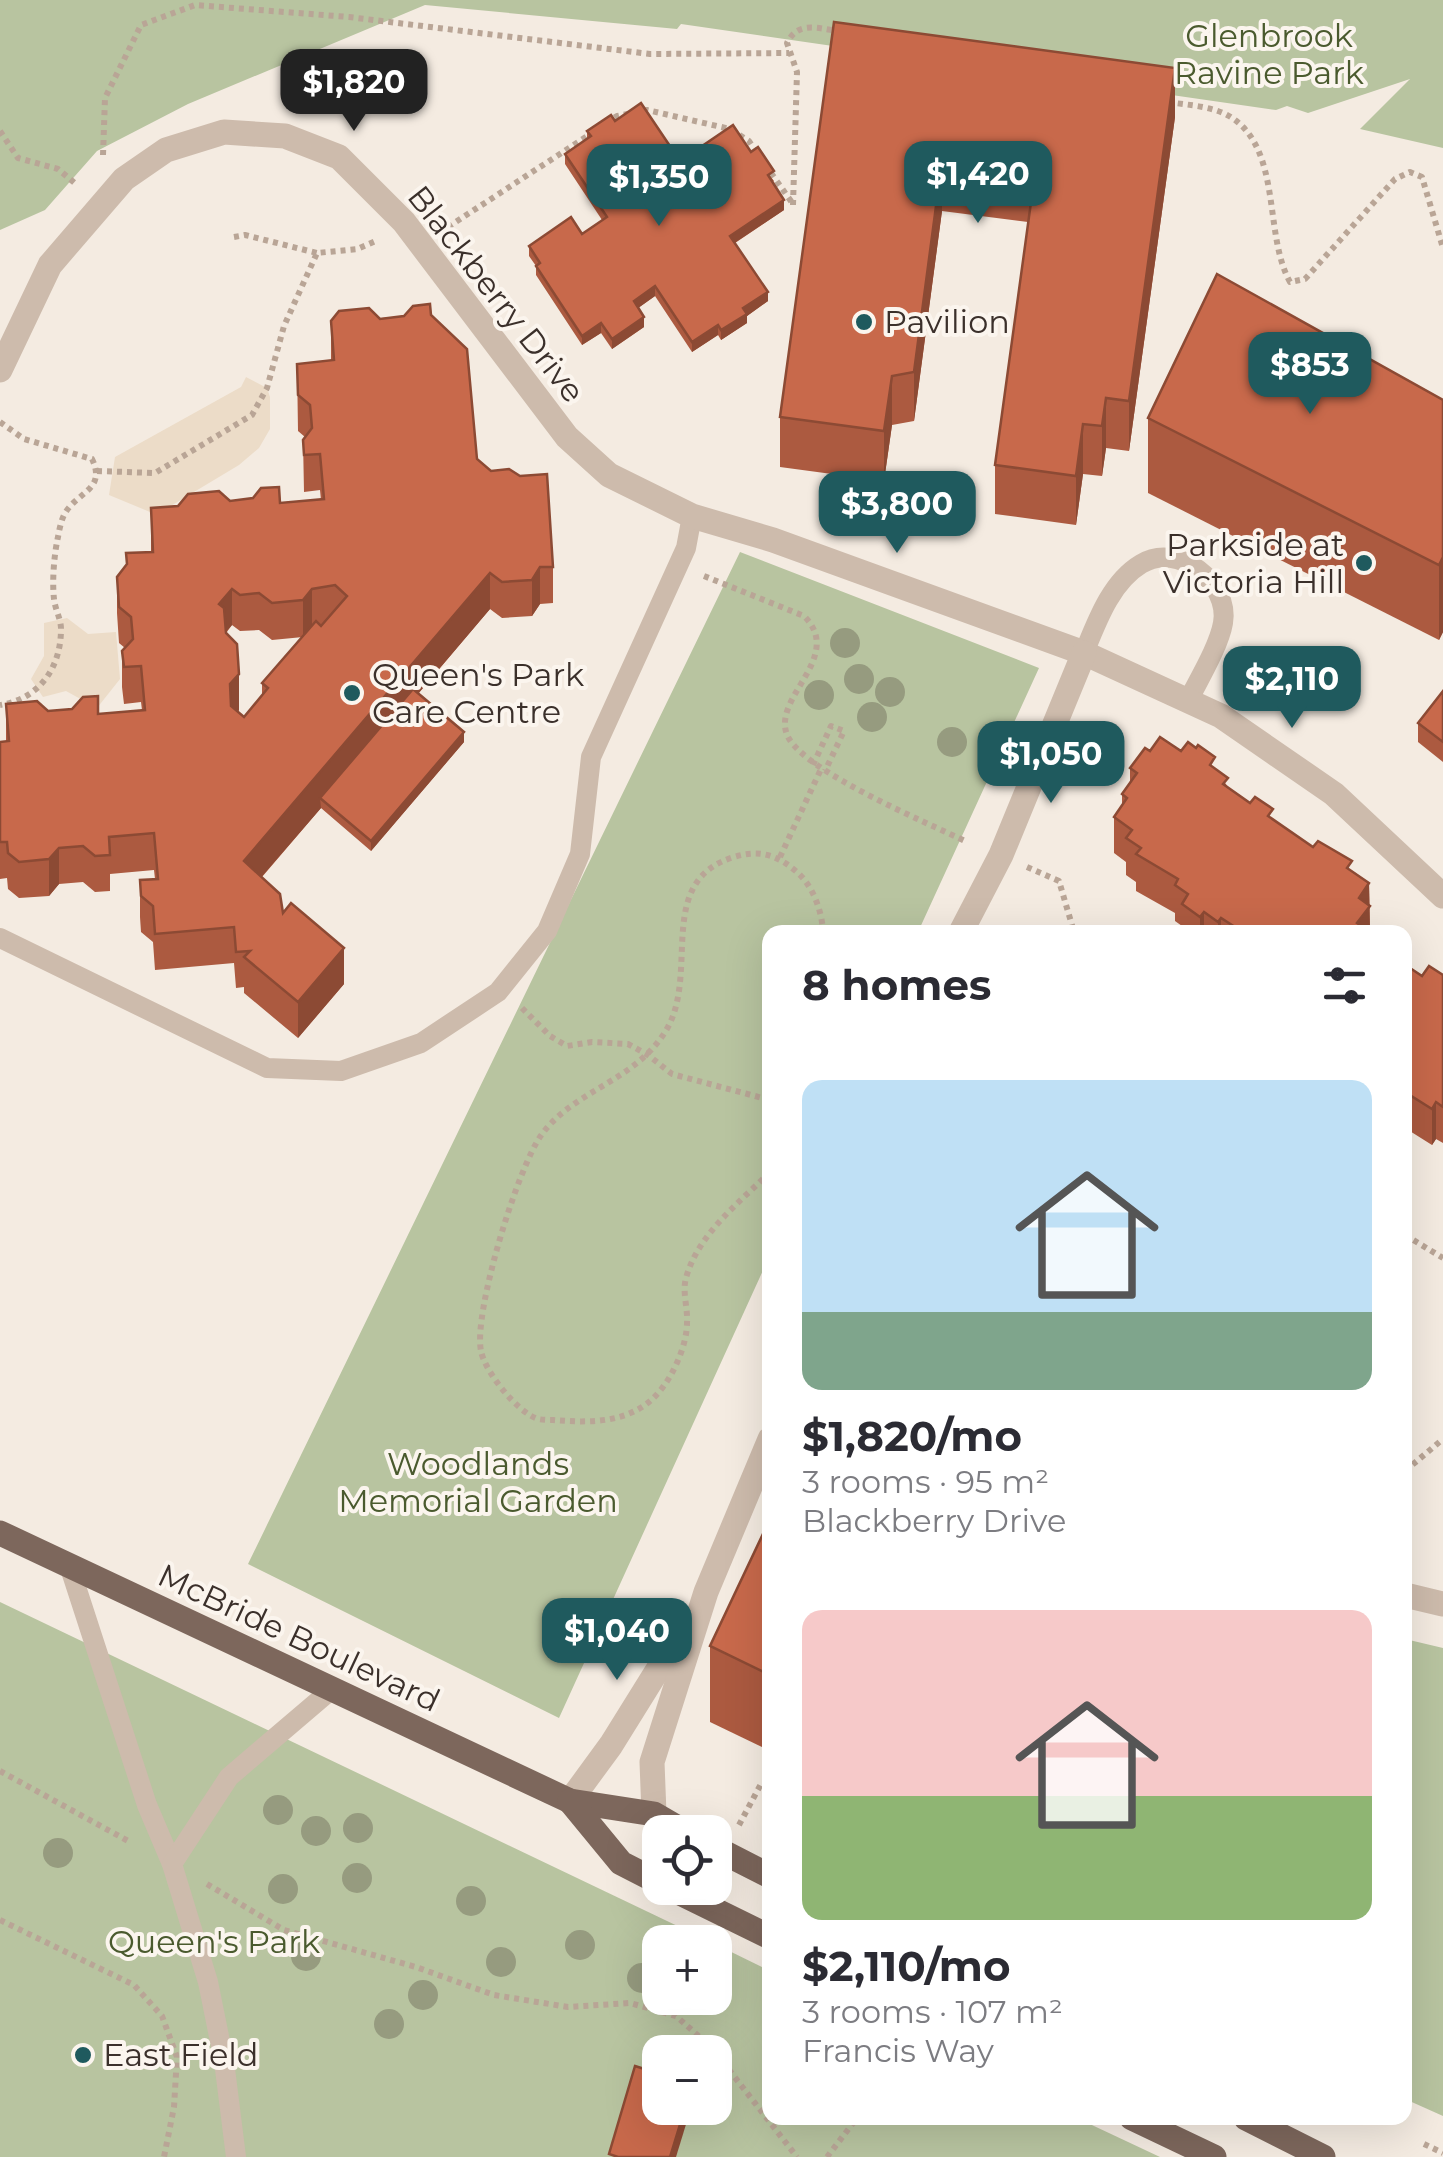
<!DOCTYPE html>
<meta charset="utf-8">
<style>
:root{--surface:#fff;--page:#f2f2f3;--text:#2b2b33;--muted:#7c7c81;--accent:#1f5a5e}
body{margin:0;font-family:Montserrat,sans-serif;background:var(--page);color:var(--text);height:100vh;display:flex;flex-direction:column;font-size:38px;white-space:nowrap}
*{box-sizing:border-box;margin:0}
p{font-size:32px;color:var(--muted)}
.icon{flex:none;width:55px;height:55px;fill:none;stroke:currentColor;stroke-width:2;stroke-linecap:round;stroke-linejoin:round}
.map{position:relative;flex:1;overflow:hidden}
.side{position:absolute;left:762px;top:925px;width:650px;height:1200px;display:flex;flex-direction:column;background:var(--surface);border-radius:20px;box-shadow:0 10px 40px #0002}
.side>*{flex:none}
.controls{position:absolute;left:642px;top:1815px;display:grid;gap:20px}
.controls a{display:grid;place-items:center;width:90px;height:90px;border-radius:20px;background:var(--surface);box-shadow:0 10px 40px #0002;font-size:50px}
.price{position:absolute;translate:-50% -85px;padding:0 22px;border-radius:20px;background:var(--accent);color:#fff;font-size:32px;line-height:65px;filter:drop-shadow(0 2px 5px #0008)}
.price::after{content:'';position:absolute;left:50%;top:60px;width:30px;height:22px;margin-left:-15px;background:inherit;clip-path:polygon(0 0,100% 0,50% 100%)}
.price.selected{background:#222;color:#fff}
ul{padding:0;list-style:none}
li{display:grid;align-content:center;gap:20px;height:530px;padding:0 40px}
li span{display:grid;place-items:center;height:310px;border-radius:20px;color:#555}
li>.icon{margin-inline-start:auto}
span .icon{width:180px;height:180px;fill:#fffc;stroke-width:1}
li b{font-size:42px}
h2{display:flex;justify-content:space-between;align-items:center;height:120px;padding:0 40px;font-size:42px}
.map>svg:first-child{display:block}
</style>
<div class="map">
<svg width="1443" height="2157" viewBox="0 0 1443 2157">
<rect width="100%" height="100%" fill="#f4ebe1"/>
<g fill="#b8c4a0" fill-rule="evenodd">
<path d="M0,0H1443V148L1360,129L1410,79L1308,113L1287,106L1276,110L681,24L677,29L425,5L188,104L97,151L45,210L0,230Z"/>
<path d="M740,552L1039,668L918,932H770V1255L559,1718L248,1564Z"/>
<path d="M0,1602L711,1942H660V1998H715V1944L770,1971V2118H1077L1160,2157H0ZM660,2052H715V2108H660Z"/>
<path d="M1405,1639L1443,1648V2116L1405,2099Z"/>
</g>
<g fill="#ecdcc8">
<path d="M246,377L267,388L270,397V429L259,448L239,465L159,513L150,512L109,495L115,457L241,387Z"/>
<path d="M67,618L88,634L116,632L120,679L97,708L66,691L43,697L31,679L44,656V623Z"/>
</g>
<g fill="none" stroke-linecap="round" stroke-linejoin="round">
<g stroke="#b9a596" stroke-width="6" stroke-dasharray="5 5" stroke-linecap="butt">
<path d="M1168,102C1187,105 1212,106 1229,116C1283,148 1263,234 1290,282L1305,279L1395,179L1410,172L1422,177L1443,248"/>
<path d="M606,123L617,116L647,110L730,129L749,141L758,155"/>
<path d="M0,131L18,158L58,169L77,185"/>
<path d="M103,155L105,98L141,25L195,5L349,17L650,54L789,53"/>
<path d="M771,173L793,204"/>
<path d="M793,205L797,72L787,43C798,21 816,28 838,31"/>
<path d="M448,227L592,133"/>
<path d="M234,237L245,235L317,253"/>
<path d="M0,422L24,439L92,459C107,490 76,492 64,515C61,521 59,531 58,537C54,555 52,581 54,599C55,609 61,619 61,629C61,668 39,699 0,705"/>
<path d="M97,471L155,473L252,415L267,388L284,326L317,253L357,249L378,240"/>
<path d="M704,576L804,616C846,658 769,698 788,737C807,773 926,822 967,842"/>
<path d="M813,765L831,726L844,731L825,771"/>
<path d="M780,857L821,769"/>
<path d="M1027,867L1059,881L1074,932"/>
<path d="M522,1008L550,1036L567,1046L592,1042L628,1044L648,1055L672,1074L770,1100"/>
<path d="M770,1172C739,1203 698,1234 686,1278C682,1292 688,1308 687,1323C687,1345 673,1376 659,1392C632,1424 590,1423 553,1420C548,1420 543,1420 538,1419C518,1413 485,1372 481,1351C473,1313 518,1166 542,1134C575,1089 638,1081 668,1027C699,969 655,881 734,857C760,849 777,855 797,872C813,886 822,911 823,932"/>
<path d="M1405,1235L1443,1258"/>
<path d="M1405,1471L1443,1439"/>
<path d="M0,1771L130,1842"/>
<path d="M739,1825L762,1782L770,1784"/>
<path d="M207,1884L284,1930L416,1967L494,1995L568,2007L630,2003L676,2016L712,2048L797,2157"/>
<path d="M0,1920L134,1985L162,2016L177,2057L174,2107L164,2157"/>
<path d="M1424,2144L1443,2153"/>
<path d="M827,2157L857,2118"/>
</g>
<g stroke="#cdbbac" stroke-width="20">
<path d="M1084,653C1097,621 1111,582 1141,564C1178,541 1230,583 1223,623C1219,646 1199,679 1188,701"/>
<path d="M0,938L267,1068L341,1071L421,1043L498,992L547,931L580,854L591,757L686,548L692,516"/>
<path d="M69,1565L147,1805L172,1864L208,1982L224,2061L236,2157"/>
<path d="M172,1864L229,1777L331,1690"/>
</g>
<g stroke="#cdbbac" stroke-width="25">
<path d="M0,370L50,265L124,179L166,150L224,132L285,136L339,157L404,222L567,437L609,475L692,516L773,540L1084,653L1221,716L1334,794L1443,896"/>
<path d="M961,932L1001,855L1084,653"/>
<path d="M1405,1595L1443,1604"/>
<path d="M570,1801L611,1745L685,1626"/>
<path d="M654,1814L652,1762L706,1592L770,1439"/>
</g>
<g stroke="#7d675c" stroke-width="25">
<path d="M0,1533L570,1801L654,1814L685,1832"/>
<path d="M570,1801L621,1863L660,1883"/>
<path d="M715,1848L770,1876"/>
<path d="M670,1888L770,1937"/>
<path d="M1132,2118L1214,2157"/>
<path d="M1246,2118L1323,2157"/>
</g>
</g>
<g fill="#969b7f">
<circle cx="845" cy="643" r="15"/>
<circle cx="859" cy="679" r="15"/>
<circle cx="890" cy="692" r="15"/>
<circle cx="819" cy="695" r="15"/>
<circle cx="872" cy="717" r="15"/>
<circle cx="952" cy="742" r="15"/>
<circle cx="278" cy="1810" r="15"/>
<circle cx="358" cy="1828" r="15"/>
<circle cx="316" cy="1831" r="15"/>
<circle cx="58" cy="1853" r="15"/>
<circle cx="357" cy="1878" r="15"/>
<circle cx="283" cy="1889" r="15"/>
<circle cx="471" cy="1901" r="15"/>
<circle cx="580" cy="1945" r="15"/>
<circle cx="306" cy="1956" r="15"/>
<circle cx="501" cy="1962" r="15"/>
<circle cx="642" cy="1978" r="15"/>
<circle cx="423" cy="1995" r="15"/>
<circle cx="389" cy="2024" r="15"/>
</g>
<g fill="#ac5a40" fill-rule="evenodd">
<path d="M834,22L1175,117L1129,451L1106,448L1102,476L1083,474L1076,525L995,514V465L1028,222L942,211L914,421L892,425L884,481L780,467V417Z"/>
<path d="M615,121L680,161L751,152L774,181L772,182L784,210L735,243L768,301L747,316V323L721,340L718,335L692,352L655,296L638,308L644,327L612,349L601,333L582,345L536,275V266L529,256V246L582,234L602,220L565,164V154L587,139V131Z"/>
<path d="M431,315L477,459L553,567V603L540,604L532,616L502,618L490,609L418,694L464,742L371,851L321,808L262,877L283,913L344,984L298,1038L244,993V987L236,988L234,963L155,970L153,942L141,932L140,917V880L155,879L154,870L110,874V891L95,892L83,882L59,884L49,896L19,898L8,889L7,878L0,879V742L6,741V704L48,711L98,714L142,710L141,702L124,704L122,687V651L125,648L119,643L117,613V577L126,565V553L151,552V508L230,501L280,503L321,500L320,490L304,492L303,440L305,437L298,431L297,364L331,361V321ZM232,625L240,631L259,630L272,640L303,637L262,683V695L244,717L238,712L239,710L226,633Z"/>
<path d="M1443,400V632L1439,640L1148,493V418Z"/>
<path d="M1443,691V762L1418,742V723Z"/>
<path d="M1150,751H1181L1215,769L1228,787L1313,847L1369,883L1370,932H1182V926L1175,921V913L1136,891V882L1126,875V862L1114,853V817L1122,805V794L1130,783V768Z"/>
<path d="M1405,969L1422,976L1443,975V1143L1436,1139L1432,1145L1405,1128Z"/>
<path d="M770,1519V1751L710,1722V1646Z"/>
</g>
<g fill="#8c4a34">
<path d="M1175,68V117L1129,451V401Z"/>
<path d="M942,161V211L914,421V372Z"/>
<path d="M784,200V210L730,246V236Z"/>
<path d="M655,286V296L634,311V301Z"/>
<path d="M768,292V301L747,316V323L721,340V330L743,308Z"/>
<path d="M644,317V327L612,349V339Z"/>
<path d="M601,323V333L582,345V336Z"/>
<path d="M718,325V335L692,352V342Z"/>
<path d="M892,376V425L884,481V431Z"/>
<path d="M1106,398V448L1102,476V426Z"/>
<path d="M1083,424V474L1076,525V476Z"/>
<path d="M1443,557V632L1439,640V565Z"/>
<path d="M540,567V604L532,616V580Z"/>
<path d="M490,573V609L326,802L320,798L321,808L244,897V861Z"/>
<path d="M232,589V625L219,640V604Z"/>
<path d="M312,589V625L303,637V600Z"/>
<path d="M239,674V710L230,720V684Z"/>
<path d="M464,732V742L371,851V841Z"/>
<path d="M59,848V884L49,896V859Z"/>
<path d="M1369,883L1370,932H1355L1359,898Z"/>
<path d="M1204,912V932H1200V917Z"/>
<path d="M1221,918V932H1218V922Z"/>
<path d="M344,948V984L298,1038V1002Z"/>
<path d="M1436,1102V1139L1432,1145V1109Z"/>
<path d="M685,2108H691L676,2157H670Z"/>
</g>
<g fill="#c8694b" stroke="#8c4a34" stroke-width="2.5" fill-rule="evenodd">
<path d="M834,22L1175,68L1129,401L1106,398L1102,426L1083,424L1076,476L995,465L1035,173L942,161L914,372L892,376L884,431L780,417Z"/>
<path d="M641,103L680,161L733,125L751,152L758,147L774,171L768,175L784,200L730,236L768,292L743,308L747,314L721,330L718,325L692,342L655,286L634,301L644,317L612,339L601,323L582,336L536,266L540,263L529,246L571,217L582,234L607,217L565,154L591,136L587,131L611,115L615,121Z"/>
<path d="M1217,274L1443,400V557L1439,565L1148,418Z"/>
<path d="M430,304L431,315L467,349L477,459L491,471L509,469L520,476L547,474L553,567H540L532,580L502,582L490,573L244,861L280,894L283,913L291,903L344,948L298,1002L244,957L250,951L236,952L234,927L155,934L153,906L141,896L140,880L158,879L154,833L109,837L110,855L95,856L83,846L59,848L49,859L19,862L8,853L7,842H0V742L9,741L6,704L37,701L48,711L72,709L83,697L98,696V714L145,710L141,666L124,667L122,651L133,639L131,617L119,607L117,577L127,564L126,553L153,552L151,508L178,506L188,494L219,491L230,501L253,498L261,488L279,487L280,503L324,499L320,454L304,455L303,440L312,428L310,405L298,395L297,364L334,360L331,321L339,311L369,308L380,319L404,316L413,306ZM335,585L347,596L321,626L316,621L262,683L268,688L244,717L231,706L230,684L239,674L237,644L226,633L224,608L219,604L232,589L240,595L259,593L272,603L303,600L312,589Z"/>
<path d="M413,689L464,732L371,841L320,798Z"/>
<path d="M1443,691V742L1418,723Z"/>
<path d="M1160,737L1181,751L1188,742L1196,748L1198,745L1215,757L1210,765L1228,778L1223,784L1250,803L1255,797L1273,809L1268,816L1313,847L1318,841L1352,861L1347,868L1369,883L1359,898L1370,906L1357,923L1360,925L1355,932H1231L1235,927L1221,918L1218,922L1204,912L1200,917L1182,904L1188,894L1175,885L1178,879L1136,854L1141,848L1126,838L1132,830L1114,817L1127,798L1122,794L1137,773L1130,768L1145,748L1150,751Z"/>
<path d="M1407,966L1422,976L1429,966L1443,975V1107L1436,1102L1432,1109L1405,1092V969Z"/>
<path d="M770,1519V1675L710,1646Z"/>
<path d="M635,2066L660,2074V2108H685L670,2157H618L609,2154Z"/>
</g>
<g fill="#1f5a5e" stroke="#fbf5ee" stroke-width="4">
<circle cx="864" cy="322" r="10"/>
<circle cx="1364" cy="563" r="10"/>
<circle cx="352" cy="693" r="10"/>
<circle cx="83" cy="2055" r="10"/>
</g>
<g text-anchor="middle" stroke-width="8" stroke-linejoin="round" paint-order="stroke">
<g font-size="32" fill="#4a5a2e" stroke="#fbf5ee">
<text x="1269" y="47">Glenbrook<tspan x="1269" dy="37">Ravine Park</tspan></text>
<text x="478" y="1475">Woodlands<tspan x="478" dy="37">Memorial Garden</tspan></text>
<text x="214" y="1953">Queen's Park</text>
</g>
<g font-size="32" fill="#3b302b" stroke="#fbf5ee">
<text transform="translate(496 294) rotate(52)" y="11">Blackberry Drive</text>
<text transform="translate(299 1638) rotate(25)" y="11">McBride Boulevard</text>
</g>
<g font-size="32" fill="#3b302b" stroke="#fbf5ee" text-anchor="start">
<text x="884" y="333">Pavilion</text>
<text x="1344" y="556" text-anchor="end">Parkside at<tspan x="1344" dy="37">Victoria Hill</tspan></text>
<text x="372" y="686">Queen's Park<tspan x="372" dy="37">Care Centre</tspan></text>
<text x="103" y="2066">East Field</text>
</g>
</g>
</svg>
<div class="controls">
<a><svg class="icon" aria-label="locate" viewBox="0 0 24 24"><circle cx="12" cy="12" r="6"/><path d="M12 2v4M12 18v4M2 12h4M18 12h4"/></svg></a>
<a>+</a>
<a>−</a>
</div>
<b class="price selected" style="left:354px;top:134px">$1,820</b>
<b class="price" style="left:978px;top:226px">$1,420</b>
<b class="price" style="left:659px;top:229px">$1,350</b>
<b class="price" style="left:1310px;top:417px">$853</b>
<b class="price" style="left:897px;top:556px">$3,800</b>
<b class="price" style="left:1292px;top:731px">$2,110</b>
<b class="price" style="left:1051px;top:806px">$1,050</b>
<b class="price" style="left:617px;top:1683px">$1,040</b>
<section class="side">
<h2>8 homes<svg class="icon" aria-label="filters" viewBox="0 0 24 24"><path d="M4 7h16M4 17h16"/><circle cx="9" cy="7" r="2"/><circle cx="15" cy="17" r="2"/></svg></h2>
<ul>
<li><span style="background:linear-gradient(#bfe0f5 75%,#7fa58c 0)"><svg class="icon" aria-label="home" viewBox="0 0 24 24"><path d="M3 11l9-7 9 7M6 9v11h12V9"/></svg></span><div><b>$1,820/mo</b><p>3 rooms · 95 m²</p><p>Blackberry Drive</p></div></li>
<li><span style="background:linear-gradient(#f6c9c9 60%,#8fb573 0)"><svg class="icon" aria-label="home" viewBox="0 0 24 24"><path d="M3 11l9-7 9 7M6 9v11h12V9"/></svg></span><div><b>$2,110/mo</b><p>3 rooms · 107 m²</p><p>Francis Way</p></div></li>
</ul>
</section>
</div>
